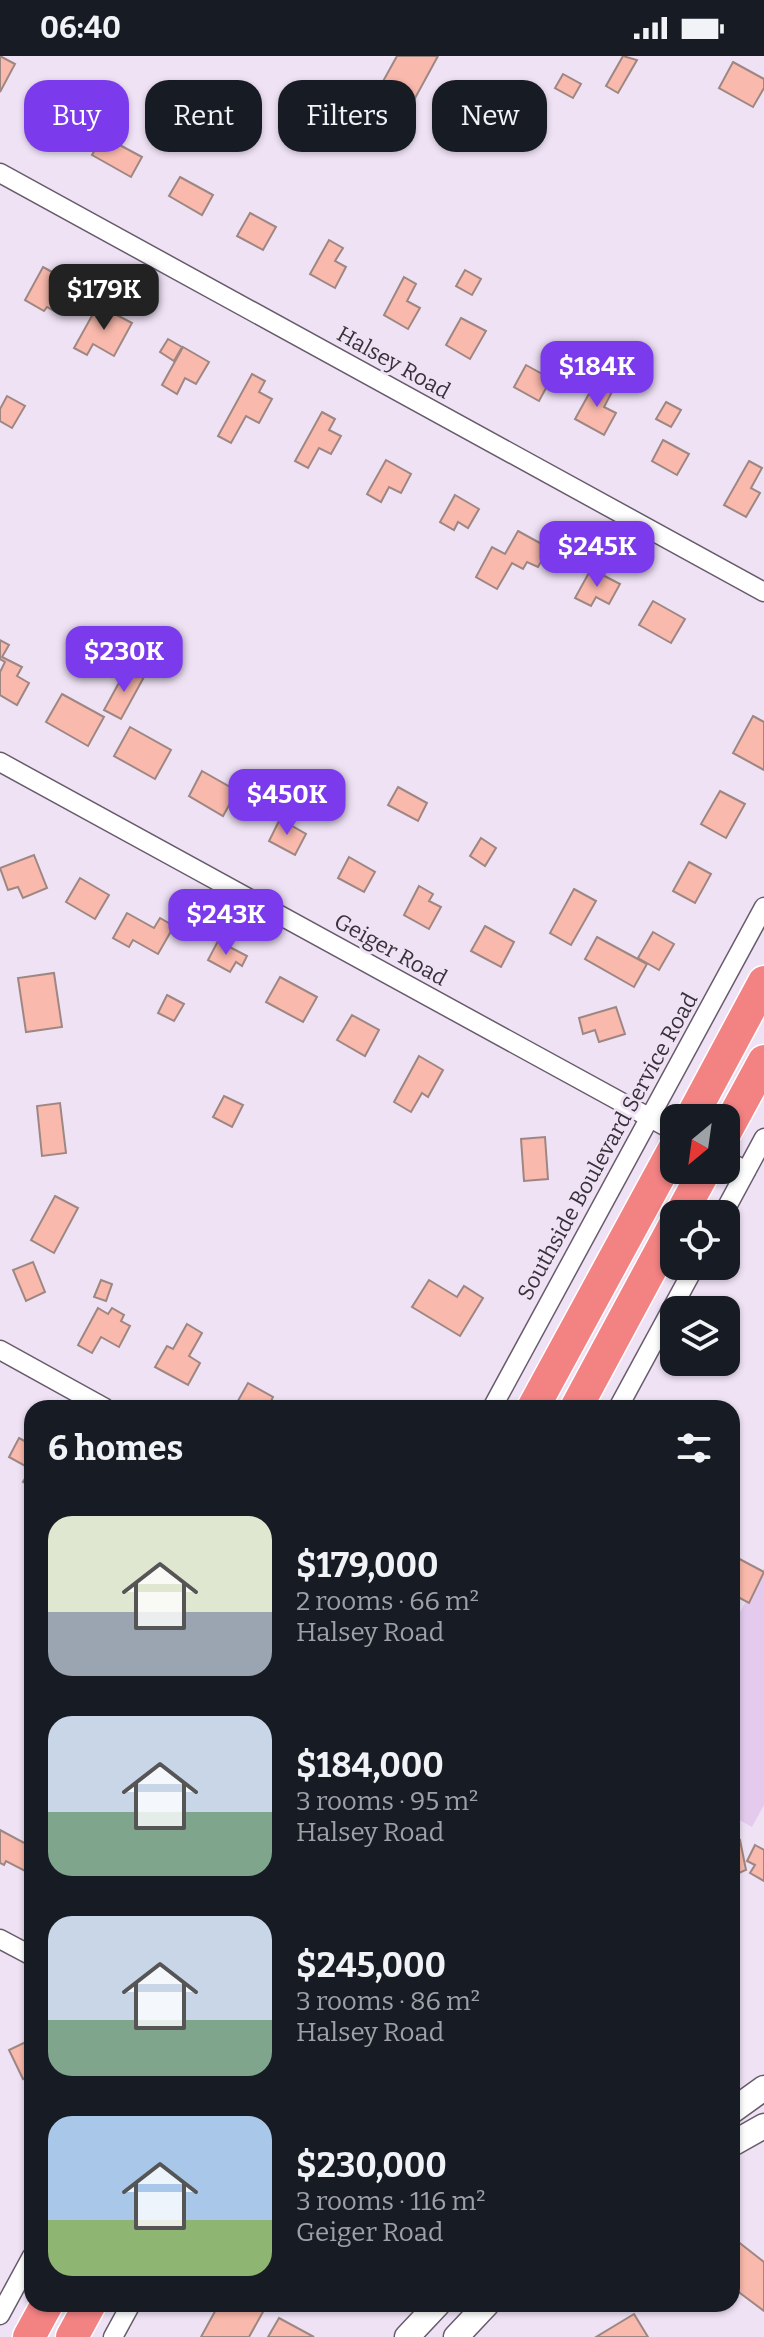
<!DOCTYPE html>
<meta charset="utf-8">
<style>
:root{--surface:#171b24;--page:#20242c;--text:#f1f3f6;--muted:#9ea1a6;--accent:#7c3aed}
body{margin:0;font-family:Bitter,serif;background:var(--page);color:var(--text);height:100vh;display:flex;flex-direction:column;font-size:30px;white-space:nowrap}
*{box-sizing:border-box;margin:0}
p{font-size:26px;color:var(--muted)}
.icon{flex:none;width:44px;height:44px;fill:none;stroke:currentColor;stroke-width:2;stroke-linecap:round;stroke-linejoin:round}
.map{position:relative;flex:1;overflow:hidden}
.side{position:absolute;left:24px;top:1344px;width:716px;height:912px;display:flex;flex-direction:column;background:var(--surface);border-radius:24px;box-shadow:0 2px 6px #0004}
.side>*{flex:none}
.guide{position:absolute;left:24px;top:24px;width:716px;height:72px;display:flex;gap:16px}
.needle{width:52px;rotate:209deg}
.tools{position:absolute;left:660px;top:1048px;display:grid;gap:16px}
.tools a{display:grid;place-items:center;width:80px;height:80px;border-radius:16px;background:var(--surface);box-shadow:0 2px 6px #0004;font-size:40px}
.price{position:absolute;translate:-50% -68px;padding:0 18px;border-radius:16px;background:var(--accent);color:#fff;font-size:26px;line-height:52px;filter:drop-shadow(0 2px 4px #0008)}
.price::after{content:'';position:absolute;left:50%;top:48px;width:24px;height:18px;margin-left:-12px;background:inherit;clip-path:polygon(0 0,100% 0,50% 100%)}
.price.active{background:#222;color:#fff}
ul{padding:0;list-style:none}
li{display:flex;align-items:center;gap:24px;height:200px;padding:0 24px}
li span{display:grid;place-items:center;flex:none;width:224px;height:160px;border-radius:24px;color:#555}
li>.icon{margin-inline-start:auto}
span .icon{width:96px;height:96px;fill:#fffc;stroke-width:1}
li b{font-size:34px}
h2{display:flex;justify-content:space-between;align-items:center;height:96px;padding:0 24px;font-size:34px}
.pill{padding:0 28px;border-radius:24px;background:var(--surface);box-shadow:0 2px 6px #0004;font-size:28px;line-height:72px}
.pill.active{background:var(--accent);color:#fff}
.status{display:flex;justify-content:space-between;align-items:center;height:56px;padding:0 40px;background:var(--surface);direction:ltr}
.status svg{height:22px;fill:currentColor}
.map>svg:first-child{display:block}
</style>
<div class="status"><b>06:40</b><svg viewBox="0 0 49 12"><path d="M0 12V9h3v3zM5 12V6h3v6zM10 12V3h3v9zM15 12V0h3v12zM26 1h20v11H26zM47 4h2v5h-2z"/></svg></div>
<div class="map">
<svg width="764" height="2281" viewBox="0 0 764 2281">
<rect width="100%" height="100%" fill="#efe2f5"/>
<path fill="#e4cbee" d="M764,1512V1749L752,1771L732,1760V1571Z"/>
<g fill="#f9b9ac" stroke="#9e8783" stroke-width="2">
<path d="M0,0L15,8L0,36Z"/>
<path d="M397,0H438L408,55L376,38Z"/>
<path d="M623,0L637,4L618,37L606,30Z"/>
<path d="M733,6L764,23V32L753,51L719,32Z"/>
<path d="M563,18L581,28L573,42L555,32Z"/>
<path d="M43,43L76,61L63,84L30,66Z"/>
<path d="M514,46L538,60L524,84L500,70Z"/>
<path d="M103,80L142,101L131,121L92,99Z"/>
<path d="M180,121L213,139L202,159L169,140Z"/>
<path d="M250,157L276,171L263,194L237,180Z"/>
<path d="M329,184L343,192L335,205L346,211L335,232L310,218Z"/>
<path d="M43,211L72,227L56,256L47,251L44,255L25,244Z"/>
<path d="M465,214L481,223L472,239L456,230Z"/>
<path d="M404,221L416,228L407,245L420,252L408,273L384,259Z"/>
<path d="M98,249L132,267L114,300L93,288L87,299L74,292Z"/>
<path d="M461,262L486,275L470,303L446,289Z"/>
<path d="M168,283L182,291L174,305L160,296Z"/>
<path d="M183,291L209,306L196,328L185,322L177,338L162,329Z"/>
<path d="M526,309L551,323L539,345L514,331Z"/>
<path d="M252,318L265,325L259,336L272,343L259,367L246,360L231,387L218,380Z"/>
<path d="M596,325L613,334L604,351L616,357L604,379L575,363Z"/>
<path d="M7,340L25,350L12,372L0,365V353Z"/>
<path d="M666,346L681,354L671,371L656,363Z"/>
<path d="M322,356L335,363L329,374L341,380L331,398L319,392L308,412L295,405Z"/>
<path d="M663,384L689,398L677,419L652,405Z"/>
<path d="M386,404L411,418L401,437L389,431L381,446L367,438Z"/>
<path d="M749,405L762,412L751,432L760,437L746,461L724,449Z"/>
<path d="M455,439L479,453L468,472L458,466L454,474L440,466Z"/>
<path d="M518,475L549,492L538,511L527,506L523,513L512,507L497,533L476,521L492,491L505,498Z"/>
<path d="M591,513L620,528L609,548L596,541L591,550L575,542Z"/>
<path d="M653,545L685,563L671,587L639,569Z"/>
<path d="M0,584L9,589L2,601L22,611L17,620L29,627L17,649L0,639V616L5,606L0,603Z"/>
<path d="M127,612L144,621L121,663L104,654Z"/>
<path d="M62,638L104,661L88,690L46,666Z"/>
<path d="M753,660L764,666V714L733,697Z"/>
<path d="M130,671L171,694L155,723L114,700Z"/>
<path d="M202,715L237,735L223,760L189,740Z"/>
<path d="M398,731L427,747L418,765L388,749Z"/>
<path d="M720,735L745,748L726,782L701,768Z"/>
<path d="M280,763L306,778L295,799L269,785Z"/>
<path d="M481,782L496,792L485,810L470,800Z"/>
<path d="M34,799L47,832L23,842L18,831L8,834L0,812Z"/>
<path d="M349,801L375,816L364,836L338,822Z"/>
<path d="M689,806L711,818L695,847L673,835Z"/>
<path d="M80,822L109,839L95,863L66,846Z"/>
<path d="M419,830L433,838L429,845L441,851L429,873L404,859Z"/>
<path d="M574,833L596,845L571,889L550,877Z"/>
<path d="M127,857L154,872L160,862L174,870L158,898L133,884L129,891L113,882Z"/>
<path d="M485,870L514,886L501,911L471,895Z"/>
<path d="M653,876L674,888L659,914L638,902Z"/>
<path d="M597,881L647,908L634,931L585,903Z"/>
<path d="M218,885L247,900L242,910L236,906L230,916L208,904Z"/>
<path d="M54,917L62,971L26,976L18,922Z"/>
<path d="M280,921L317,941L303,966L266,946Z"/>
<path d="M167,939L184,948L174,965L158,957Z"/>
<path d="M616,951L625,978L599,986L595,974L583,978L579,962Z"/>
<path d="M352,959L379,974L365,1000L337,984Z"/>
<path d="M419,1000L443,1014L428,1041L422,1037L411,1056L394,1046Z"/>
<path d="M224,1040L243,1049L232,1071L213,1061Z"/>
<path d="M60,1047L66,1097L42,1100L37,1050Z"/>
<path d="M545,1081L548,1123L524,1125L521,1083Z"/>
<path d="M55,1140L78,1152L54,1197L31,1184Z"/>
<path d="M33,1206L45,1236L26,1245L13,1214Z"/>
<path d="M101,1224L112,1228L106,1245L94,1241Z"/>
<path d="M429,1224L457,1241L464,1230L483,1242L460,1280L412,1251Z"/>
<path d="M98,1252L108,1258L112,1252L124,1259L121,1265L130,1270L119,1291L101,1281L92,1297L78,1289Z"/>
<path d="M187,1268L202,1277L189,1300L200,1307L188,1329L155,1311L167,1290L173,1293Z"/>
<path d="M248,1327L273,1341L268,1352L235,1350Z"/>
<path d="M19,1382L32,1389V1431L23,1426L31,1413L9,1401Z"/>
<path d="M732,1499L764,1516L749,1547L732,1538Z"/>
<path d="M0,1774L32,1791V1807L27,1816L6,1805L4,1809L0,1807Z"/>
<path d="M732,1778L735,1785L740,1784L746,1814L732,1820Z"/>
<path d="M755,1789L764,1794V1825L750,1817L755,1809L747,1805Z"/>
<path d="M32,1983V2018L23,2023L9,1994Z"/>
<path d="M732,2181L764,2206V2255L732,2231Z"/>
<path d="M219,2248H254L264,2254L249,2281H201Z"/>
<path d="M634,2258L648,2281H596Z"/>
<path d="M279,2262L314,2281H268Z"/>
</g>
<g fill="none" stroke-linecap="round" stroke-linejoin="round">
<g stroke="#685c6c" stroke-width="21">
<g id="minor">
<path d="M0,117L764,536"/>
<path d="M0,706L674,1075"/>
<path d="M726,1104L746,1115"/>
<path d="M723,1158L764,1082"/>
<path d="M0,1294L105,1352"/>
<path d="M492,1352L764,851"/>
<path d="M618,1352L695,1210"/>
<path d="M0,1883L32,1900"/>
<path d="M0,2259L32,2200"/>
<path d="M113,2281L131,2248"/>
</g>
</g>
<g stroke="#685c6c" stroke-width="27">
<g id="tertiary">
<path d="M732,2055L764,2032"/>
<path d="M732,2088L764,2070"/>
<path d="M407,2281L438,2248"/>
<path d="M456,2281L487,2248"/>
</g>
</g>
<g stroke="#fff" stroke-width="35">
<g id="trunk">
<path d="M691,1062L764,926"/>
<path d="M726,1075L764,1005"/>
<path d="M681,1158L705,1114"/>
<path d="M533,1352L674,1093"/>
<path d="M576,1352L674,1170"/>
<path d="M29,2281L47,2248"/>
<path d="M72,2281L90,2248"/>
</g>
</g>
<use href="#minor" stroke="#fff" stroke-width="18"/>
<use href="#tertiary" stroke="#fff" stroke-width="24"/>
<use href="#trunk" stroke="#f38283" stroke-width="32"/>
</g>
<g text-anchor="middle" stroke-width="6" stroke-linejoin="round" paint-order="stroke">
<g font-size="22" fill="#373239" stroke="#efe2f5">
<text transform="translate(394 306) rotate(29)" y="8">Halsey Road</text>
<text transform="translate(391 893) rotate(29)" y="8">Geiger Road</text>
<text transform="translate(607 1090) rotate(-61)" y="8">Southside Boulevard Service Road</text>
</g>
</g>
</svg>
<div class="tools">
<a><svg class="needle" viewBox="-14 -14 28 28"><path d="M0-13l5 13h-10z" fill="#e53935"/><path d="M0 13l5-13h-10z" fill="#9ea1a6"/></svg></a>
<a><svg class="icon" aria-label="locate" viewBox="0 0 24 24"><circle cx="12" cy="12" r="6"/><path d="M12 2v4M12 18v4M2 12h4M18 12h4"/></svg></a>
<a><svg class="icon" aria-label="layers" viewBox="0 0 24 24"><path d="M12 4l9 5-9 5-9-5zM3 14l9 5 9-5"/></svg></a>
</div>
<b class="price active" style="left:104px;top:276px">$179K</b>
<b class="price" style="left:597px;top:353px">$184K</b>
<b class="price" style="left:597px;top:533px">$245K</b>
<b class="price" style="left:124px;top:638px">$230K</b>
<b class="price" style="left:287px;top:781px">$450K</b>
<b class="price" style="left:226px;top:901px">$243K</b>
<div class="guide">
<a class="pill active">Buy</a>
<a class="pill">Rent</a>
<a class="pill">Filters</a>
<a class="pill">New</a>
</div>
<section class="side">
<h2>6 homes<svg class="icon" aria-label="filters" viewBox="0 0 24 24"><path d="M4 7h16M4 17h16"/><circle cx="9" cy="7" r="2"/><circle cx="15" cy="17" r="2"/></svg></h2>
<ul>
<li><span style="background:linear-gradient(#dfe7d0 60%,#9aa5b1 0)"><svg class="icon" aria-label="home" viewBox="0 0 24 24"><path d="M3 11l9-7 9 7M6 9v11h12V9"/></svg></span><div><b>$179,000</b><p>2 rooms · 66 m²</p><p>Halsey Road</p></div></li>
<li><span style="background:linear-gradient(#c9d6e8 60%,#7fa58c 0)"><svg class="icon" aria-label="home" viewBox="0 0 24 24"><path d="M3 11l9-7 9 7M6 9v11h12V9"/></svg></span><div><b>$184,000</b><p>3 rooms · 95 m²</p><p>Halsey Road</p></div></li>
<li><span style="background:linear-gradient(#c9d6e8 65%,#7fa58c 0)"><svg class="icon" aria-label="home" viewBox="0 0 24 24"><path d="M3 11l9-7 9 7M6 9v11h12V9"/></svg></span><div><b>$245,000</b><p>3 rooms · 86 m²</p><p>Halsey Road</p></div></li>
<li><span style="background:linear-gradient(#a9c7e8 65%,#8fb573 0)"><svg class="icon" aria-label="home" viewBox="0 0 24 24"><path d="M3 11l9-7 9 7M6 9v11h12V9"/></svg></span><div><b>$230,000</b><p>3 rooms · 116 m²</p><p>Geiger Road</p></div></li>
</ul>
</section>
</div>
